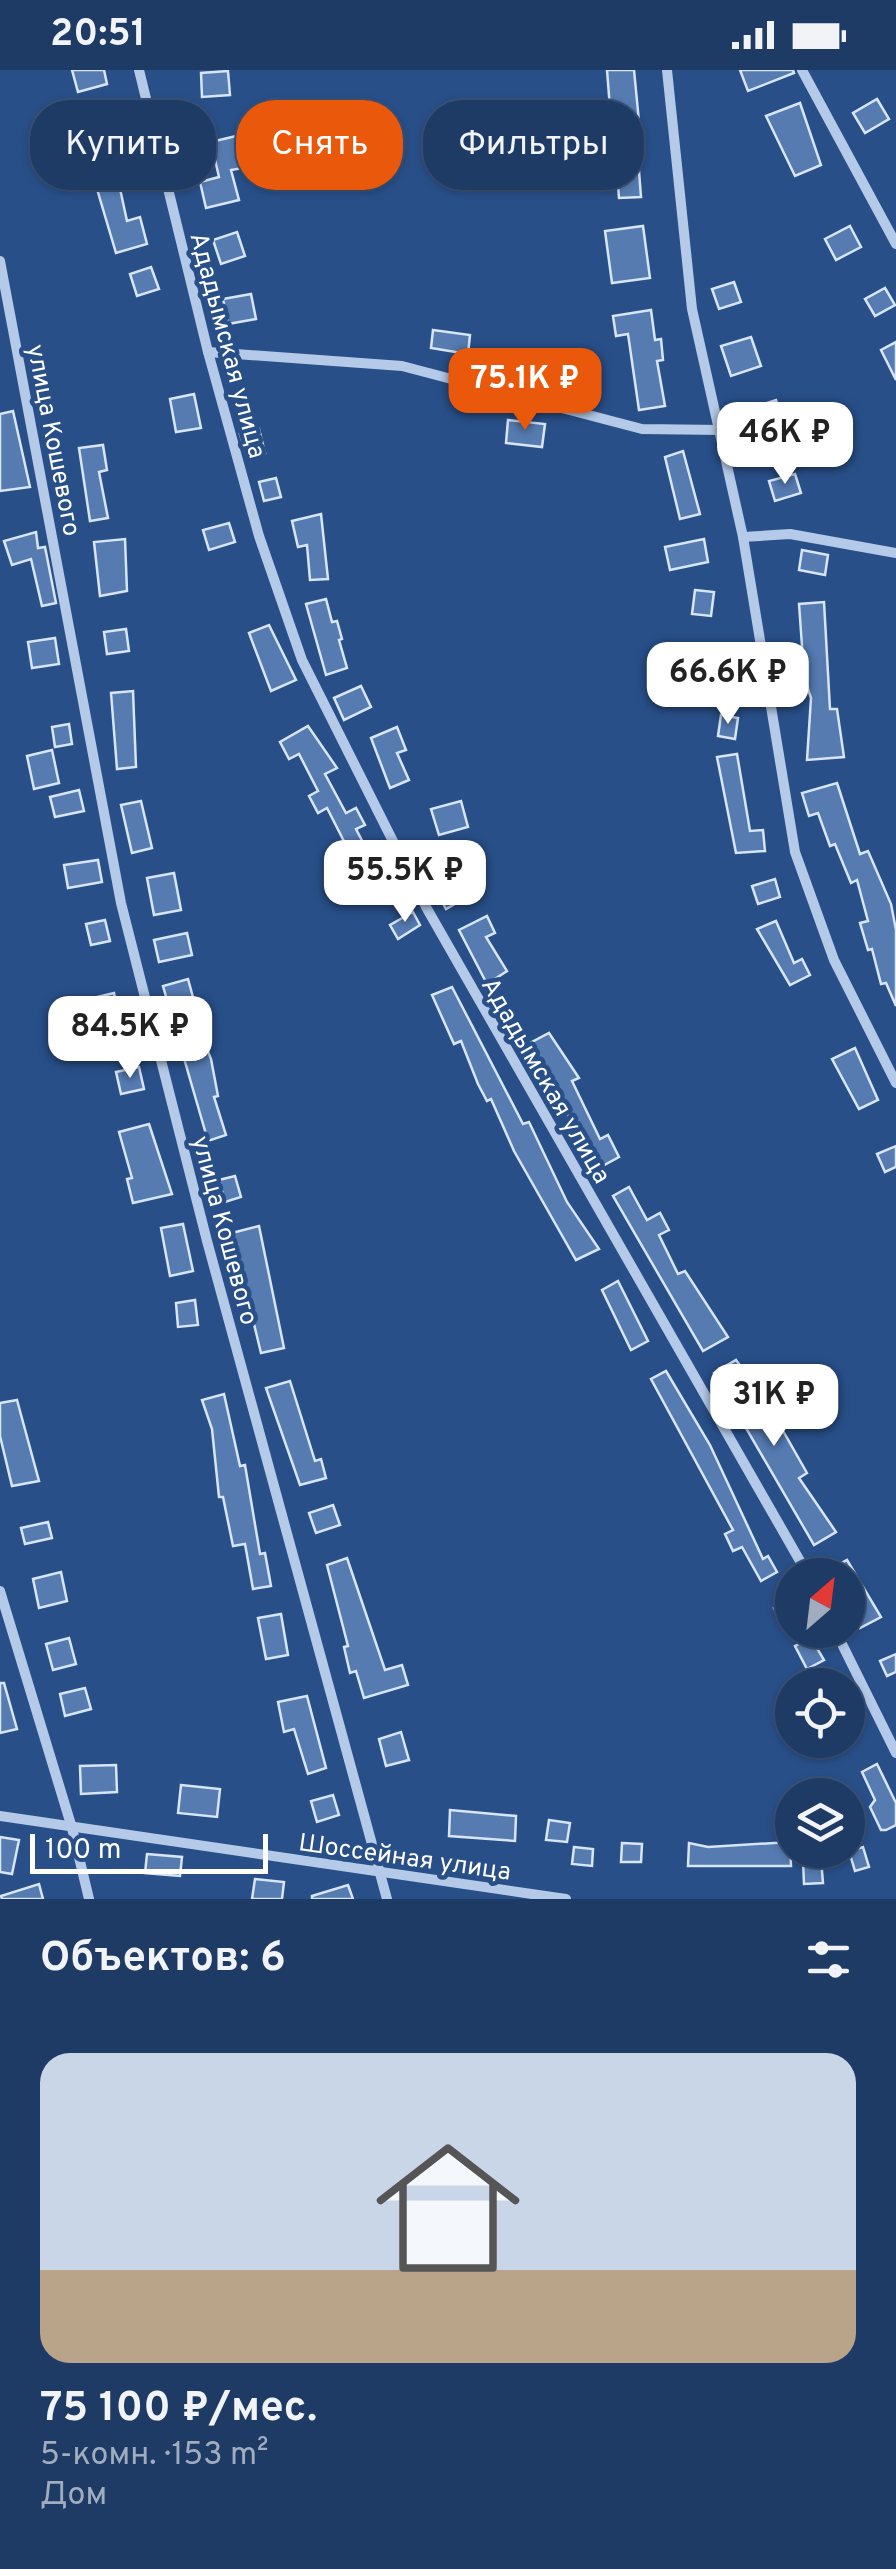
<!DOCTYPE html>
<html lang="ru">
<meta charset="utf-8">
<style>
:root{--surface:#1e3b66;--page:#2b466f;--text:#f1f3f6;--muted:#a1adbf;--line:#3c557a;--accent:#ea580c}
body{margin:0;font-family:Overpass,sans-serif;background:var(--page);color:var(--text);height:100vh;display:flex;flex-direction:column;font-size:38px;white-space:nowrap}
*{box-sizing:border-box;margin:0}
p{font-size:32px;color:var(--muted)}
.icon{flex:none;width:55px;height:55px;fill:none;stroke:currentColor;stroke-width:2;stroke-linecap:round;stroke-linejoin:round}
.map{position:relative;height:1829px;overflow:hidden}
.sheet{display:flex;flex-direction:column;background:var(--surface);flex:1}
.sheet>*{flex:none}
.guide{position:absolute;left:30px;top:30px;width:838px;height:90px;display:flex;gap:20px}
.needle{width:65px;rotate:28deg}
.tools{position:absolute;left:775px;top:1488px;display:grid;gap:20px}
.tools a{display:grid;place-items:center;width:90px;height:90px;border-radius:50%;background:var(--surface);box-shadow:0 2px 8px #0004,0 0 0 2px var(--line);font-size:50px}
.scale{position:absolute;left:30px;bottom:25px;width:238px;box-sizing:border-box;padding-left:10px;border:5px solid #fff;border-top:0;font-size:28px;line-height:35px;white-space:nowrap;color:#fff;-webkit-text-stroke:8px #284f88;paint-order:stroke}
.price{position:absolute;translate:-50% -85px;padding:0 22px;border-radius:20px;background:#fff;color:#222;font-size:32px;line-height:65px;filter:drop-shadow(0 2px 5px #0008)}
.price::after{content:'';position:absolute;left:50%;top:60px;width:30px;height:22px;margin-left:-15px;background:inherit;clip-path:polygon(0 0,100% 0,50% 100%)}
.price.selected{background:var(--accent);color:#fff}
ul{padding:0;list-style:none}
li{display:grid;align-content:center;gap:20px;height:530px;padding:0 40px}
li span{display:grid;place-items:center;height:310px;border-radius:30px;color:#555}
li>.icon{margin-inline-start:auto}
span .icon{width:180px;height:180px;fill:#fffc;stroke-width:1}
li b{font-size:42px}
h2{display:flex;justify-content:space-between;align-items:center;height:120px;padding:0 40px;font-size:42px}
.pill{padding:0 35px;border-radius:40px;background:var(--surface);box-shadow:0 2px 8px #0004,0 0 0 2px var(--line);font-size:35px;line-height:90px}
.pill.selected{background:var(--accent);color:#fff}
.status{display:flex;justify-content:space-between;align-items:center;height:70px;padding:0 50px;background:var(--surface);direction:ltr}
.status svg{height:28px;fill:currentColor}
.map>svg:first-child{display:block}
</style>
<div class="status"><b>20:51</b><svg viewBox="0 0 49 12"><path d="M0 12V9h3v3zM5 12V6h3v6zM10 12V3h3v9zM15 12V0h3v12zM26 1h20v11H26zM47 4h2v5h-2z"/></svg></div>
<div class="map">
<svg width="896" height="1829" viewBox="0 0 896 1829">
<rect width="100%" height="100%" fill="#284f88"/>
<g fill="#557bb1" stroke="#d8e5f7" stroke-width="2.5">
<path d="M72,0H104L107,14L78,22Z"/>
<path d="M607,0H634L640,62L612,64Z"/>
<path d="M740,0H793L794,3L748,21Z"/>
<path d="M228,1L230,25L202,27L201,3Z"/>
<path d="M877,29L889,49L865,63L853,43Z"/>
<path d="M800,33L821,95L795,106L766,46Z"/>
<path d="M117,53L121,73L95,79L90,59Z"/>
<path d="M236,66L243,98L231,100L239,130L206,138L200,112L219,107L211,72Z"/>
<path d="M639,101L641,127L619,128L617,102Z"/>
<path d="M119,114L127,151L140,147L147,174L116,183L97,119Z"/>
<path d="M643,156L650,208L612,213L605,161Z"/>
<path d="M850,156L861,177L836,190L825,169Z"/>
<path d="M237,162L245,186L221,194L213,170Z"/>
<path d="M151,197L159,219L137,226L130,204Z"/>
<path d="M734,212L741,232L719,239L712,219Z"/>
<path d="M885,218L895,235L875,246L865,229Z"/>
<path d="M251,224L256,249L228,254L223,229Z"/>
<path d="M651,240L655,270L661,269L663,290L657,291L665,336L639,340L628,264L616,266L613,246Z"/>
<path d="M433,260L470,265L468,284L431,278Z"/>
<path d="M751,267L761,296L731,306L721,276Z"/>
<path d="M896,272V310L881,280Z"/>
<path d="M194,324L201,358L176,362L170,329Z"/>
<path d="M776,330L782,350L755,358L749,339Z"/>
<path d="M13,341L30,417L0,421V344Z"/>
<path d="M508,350L545,354L542,377L506,373Z"/>
<path d="M259,359L265,383L247,388L240,364Z"/>
<path d="M103,375L107,400L99,402L108,448L90,451L79,378Z"/>
<path d="M683,381L700,444L680,449L665,387Z"/>
<path d="M795,404L801,423L775,431L769,411Z"/>
<path d="M276,408L281,427L264,431L259,412Z"/>
<path d="M321,444L328,509L310,510L307,475L298,477L292,451Z"/>
<path d="M229,453L235,472L209,480L203,460Z"/>
<path d="M36,462L38,478L45,477L56,533L42,536L31,489L12,495L4,471Z"/>
<path d="M125,469L127,521L100,526L94,472Z"/>
<path d="M704,469L708,492L670,500L665,477Z"/>
<path d="M802,480L828,485L825,505L799,500Z"/>
<path d="M695,520L714,522L711,546L692,544Z"/>
<path d="M326,529L332,552L337,551L342,569L339,570L347,598L326,605L306,534Z"/>
<path d="M824,532L830,639H837L844,687L807,690L811,628L807,616L792,617L791,591L803,590L799,534Z"/>
<path d="M269,555L296,610L271,621L249,563Z"/>
<path d="M126,559L129,581L107,584L104,562Z"/>
<path d="M55,568L59,594L32,598L28,572Z"/>
<path d="M729,603L733,624L714,628L710,607Z"/>
<path d="M361,616L371,637L344,650L334,628Z"/>
<path d="M133,621L136,697L117,699L111,623Z"/>
<path d="M721,645L738,648L735,669L718,666Z"/>
<path d="M69,654L72,674L55,677L52,657Z"/>
<path d="M308,656L337,698L325,704L346,743L356,738L365,755L356,759L379,803L385,800L395,817L373,828L327,738L318,743L309,726L318,721L299,684L289,689L280,672Z"/>
<path d="M397,657L406,680L397,683L409,710L390,718L371,668Z"/>
<path d="M52,680L59,713L34,719L27,686Z"/>
<path d="M737,684L750,761L763,760L765,781L736,783L717,687Z"/>
<path d="M837,713L860,784L868,781L891,834L896,860V936L886,913L881,914L872,879L868,880L860,853L868,851L857,810L851,813L835,774L830,776L818,743L809,746L802,723Z"/>
<path d="M79,720L84,741L55,747L50,727Z"/>
<path d="M141,731L152,778L132,783L121,735Z"/>
<path d="M461,731L468,757L439,765L431,739Z"/>
<path d="M440,780L467,827L446,839L420,791Z"/>
<path d="M98,790L102,812L68,818L64,795Z"/>
<path d="M174,803L181,840L154,845L147,808Z"/>
<path d="M775,809L780,827L758,834L752,816Z"/>
<path d="M413,842L420,855L398,869L390,855Z"/>
<path d="M487,846L495,863L486,867L507,901L487,914L459,860Z"/>
<path d="M105,850L110,871L91,875L86,854Z"/>
<path d="M776,851L794,893L802,889L810,905L790,915L757,859Z"/>
<path d="M187,863L192,885L159,892L154,870Z"/>
<path d="M188,909L194,931L188,932L211,989L218,1026L214,1027L226,1065L208,1071L163,916Z"/>
<path d="M452,917L523,1054L529,1052L567,1132L599,1179L576,1190L514,1081L491,1029L487,1031L478,1014L461,971L454,974L432,925Z"/>
<path d="M114,923L122,962L97,968L89,929Z"/>
<path d="M549,963L579,1008L572,1011L600,1069L608,1065L619,1087L597,1099L530,973Z"/>
<path d="M855,978L878,1030L859,1039L832,989Z"/>
<path d="M139,997L144,1019L121,1024L116,1002Z"/>
<path d="M149,1054L172,1124L133,1133L127,1109L132,1108L119,1062Z"/>
<path d="M896,1076V1097L885,1102L877,1084Z"/>
<path d="M235,1106L241,1127L225,1132L219,1110Z"/>
<path d="M629,1117L647,1150L660,1143L669,1160L659,1165L678,1204L685,1201L728,1267L703,1281L613,1126Z"/>
<path d="M183,1154L193,1201L170,1206L161,1158Z"/>
<path d="M259,1156L284,1278L261,1283L232,1163Z"/>
<path d="M618,1211L648,1271L631,1280L602,1220Z"/>
<path d="M195,1230L198,1255L178,1257L176,1233Z"/>
<path d="M736,1290L766,1331L807,1403L799,1408L836,1462L814,1475L714,1303Z"/>
<path d="M666,1301L710,1375L763,1489L768,1486L777,1502L761,1511L742,1477L733,1481L725,1464L733,1460L651,1309Z"/>
<path d="M290,1311L315,1391L321,1389L326,1408L300,1415L266,1318Z"/>
<path d="M224,1324L240,1396L245,1395L260,1484L265,1483L271,1516L253,1519L245,1474L233,1476L223,1427H219L212,1359L202,1330Z"/>
<path d="M17,1330L39,1411L12,1416L0,1366V1333Z"/>
<path d="M333,1435L340,1455L316,1463L309,1443Z"/>
<path d="M48,1452L52,1468L25,1474L21,1458Z"/>
<path d="M347,1488L385,1600L402,1595L408,1615L364,1628L356,1601L350,1603L344,1577L348,1576L327,1495Z"/>
<path d="M847,1490L881,1547L860,1558L848,1532V1505H819Z"/>
<path d="M61,1502L67,1531L39,1538L33,1509Z"/>
<path d="M792,1530V1553L783,1557L774,1538Z"/>
<path d="M281,1544L288,1585L266,1589L258,1548Z"/>
<path d="M69,1568L76,1594L53,1600L46,1574Z"/>
<path d="M811,1568L824,1590L807,1599L795,1576Z"/>
<path d="M896,1584V1602L887,1606L880,1591Z"/>
<path d="M0,1613H4L17,1659L0,1663Z"/>
<path d="M85,1618L91,1639L65,1646L60,1624Z"/>
<path d="M307,1626L326,1698L308,1704L294,1659L284,1662L278,1632Z"/>
<path d="M401,1662L409,1690L386,1696L379,1669Z"/>
<path d="M877,1694L896,1733V1755L886,1760H881L870,1737L875,1730L862,1702Z"/>
<path d="M116,1695L117,1722L81,1724L80,1696Z"/>
<path d="M181,1715L220,1719L217,1747L178,1743Z"/>
<path d="M333,1725L339,1745L317,1752L311,1731Z"/>
<path d="M450,1740L516,1746L515,1771L449,1766Z"/>
<path d="M549,1750L570,1753L567,1772L546,1770Z"/>
<path d="M0,1767L19,1770L12,1804L0,1802Z"/>
<path d="M790,1772L791,1796H688L689,1773L708,1777Z"/>
<path d="M622,1773L642,1774L641,1792H621Z"/>
<path d="M574,1777L593,1779L592,1796L572,1794Z"/>
<path d="M863,1777L869,1797L855,1801L849,1781Z"/>
<path d="M147,1784L182,1787L180,1806L145,1803Z"/>
<path d="M821,1789L823,1813L804,1814L803,1790Z"/>
<path d="M255,1809L284,1812L282,1829H252Z"/>
<path d="M39,1814L43,1829H2L1,1826Z"/>
<path d="M348,1815L353,1829H312V1826Z"/>
</g>
<g fill="none" stroke-linecap="round" stroke-linejoin="round">
<g stroke="#b4cae8" stroke-width="10">
<path d="M139,0L208,282L259,466L302,590L426,837L808,1505"/>
<path d="M667,0L692,239L743,467L795,782L834,890L896,1013"/>
<path d="M802,0L896,174"/>
<path d="M0,191L121,833L207,1171L387,1829"/>
<path d="M208,282L402,296L642,359L721,360"/>
<path d="M743,467L790,464L896,483"/>
<path d="M0,1521L72,1758L89,1829"/>
<path d="M835,1560L896,1683"/>
<path d="M0,1746L566,1829"/>
</g>
</g>
<g text-anchor="middle" stroke-width="9" stroke-linejoin="round" paint-order="stroke">
<g font-size="25" fill="#fff" stroke="#284f88">
<text transform="translate(229 275) rotate(75)" y="9">Ададымская улица</text>
<text transform="translate(55 370) rotate(79)" y="9">улица Кошевого</text>
<text transform="translate(547 1010) rotate(60)" y="9">Ададымская улица</text>
<text transform="translate(226 1160) rotate(75)" y="9">улица Кошевого</text>
<text transform="translate(405 1786) rotate(8)" y="9">Шоссейная улица</text>
</g>
</g>
</svg>
<div class="tools">
<a><svg class="needle" viewBox="-14 -14 28 28"><path d="M0-13l5 13h-10z" fill="#e53935"/><path d="M0 13l5-13h-10z" fill="#a1adbf"/></svg></a>
<a><svg class="icon" aria-label="locate" viewBox="0 0 24 24"><circle cx="12" cy="12" r="6"/><path d="M12 2v4M12 18v4M2 12h4M18 12h4"/></svg></a>
<a><svg class="icon" aria-label="layers" viewBox="0 0 24 24"><path d="M12 4l9 5-9 5-9-5zM3 14l9 5 9-5"/></svg></a>
</div>
<div class="scale">100 m</div>
<b class="price selected" style="left:525px;top:363px">75.1K ₽</b>
<b class="price" style="left:785px;top:417px">46K ₽</b>
<b class="price" style="left:728px;top:657px">66.6K ₽</b>
<b class="price" style="left:405px;top:855px">55.5K ₽</b>
<b class="price" style="left:130px;top:1011px">84.5K ₽</b>
<b class="price" style="left:774px;top:1379px">31K ₽</b>
<div class="guide">
<a class="pill">Купить</a>
<a class="pill selected">Снять</a>
<a class="pill">Фильтры</a>
</div>
</div>
<section class="sheet">
<h2>Объектов: 6<svg class="icon" aria-label="filters" viewBox="0 0 24 24"><path d="M4 7h16M4 17h16"/><circle cx="9" cy="7" r="2"/><circle cx="15" cy="17" r="2"/></svg></h2>
<ul>
<li><span style="background:linear-gradient(#c9d6e8 70%,#b9a48a 0)"><svg class="icon" aria-label="home" viewBox="0 0 24 24"><path d="M3 11l9-7 9 7M6 9v11h12V9"/></svg></span><div><b>75 100 ₽/мес.</b><p>5-комн. · 153 m²</p><p>Дом</p></div></li>
</ul>
</section>
